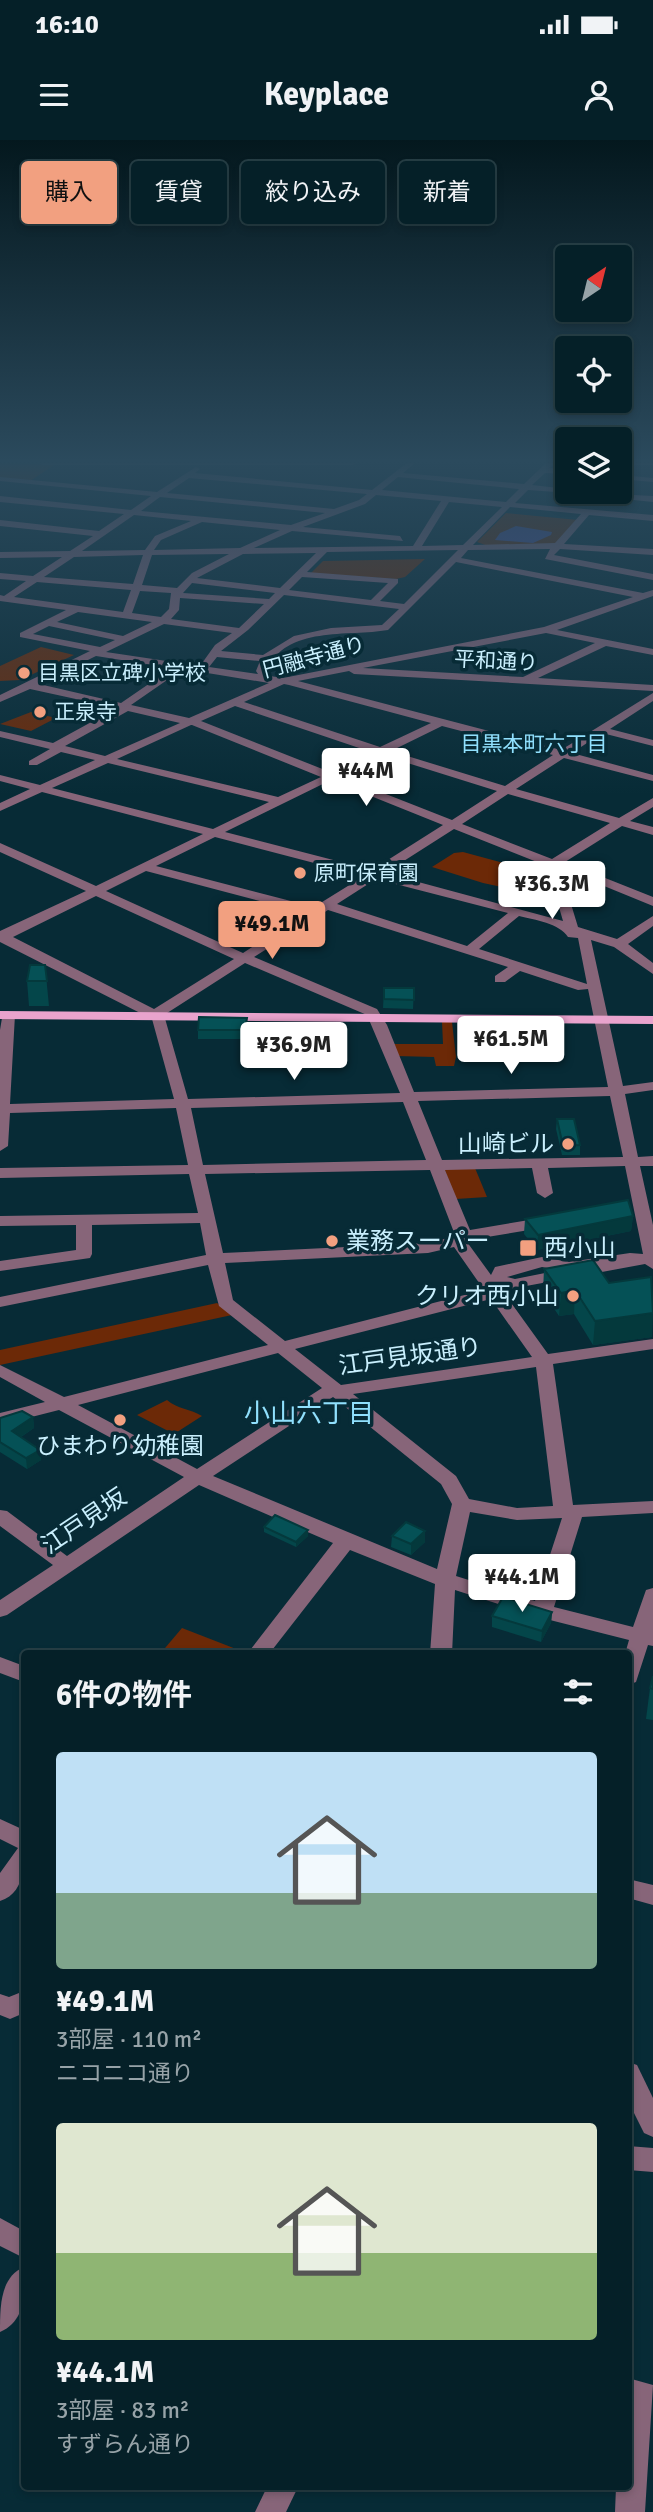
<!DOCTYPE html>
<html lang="ja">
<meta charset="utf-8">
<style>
:root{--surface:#052028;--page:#132d34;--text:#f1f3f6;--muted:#97a3a8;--line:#263e45;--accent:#f2a080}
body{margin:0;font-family:Signika,"Noto Sans JP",sans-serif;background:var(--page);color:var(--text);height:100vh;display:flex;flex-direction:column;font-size:26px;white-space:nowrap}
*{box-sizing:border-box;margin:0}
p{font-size:23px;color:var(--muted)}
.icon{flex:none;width:38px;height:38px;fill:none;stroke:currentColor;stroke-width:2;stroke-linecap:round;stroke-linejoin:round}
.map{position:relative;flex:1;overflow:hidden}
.drawer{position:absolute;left:21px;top:1510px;width:611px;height:840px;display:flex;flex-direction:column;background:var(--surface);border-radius:7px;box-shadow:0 4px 10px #0003,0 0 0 2px var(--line)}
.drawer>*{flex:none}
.banner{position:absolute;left:21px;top:21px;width:612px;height:63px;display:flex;gap:14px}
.needle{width:46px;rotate:35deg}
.buttons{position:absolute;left:555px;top:105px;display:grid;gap:14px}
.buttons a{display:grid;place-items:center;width:77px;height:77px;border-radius:7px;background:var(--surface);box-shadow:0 4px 10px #0003,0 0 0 2px var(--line);font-size:35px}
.price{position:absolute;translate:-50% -60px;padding:0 16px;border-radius:7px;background:#fff;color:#222;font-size:23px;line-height:46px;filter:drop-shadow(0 2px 4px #0008)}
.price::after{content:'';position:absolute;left:50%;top:42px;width:21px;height:16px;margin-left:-10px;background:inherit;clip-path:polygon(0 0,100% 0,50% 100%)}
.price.active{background:var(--accent);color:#111}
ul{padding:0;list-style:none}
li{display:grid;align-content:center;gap:14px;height:371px;padding:0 35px}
li span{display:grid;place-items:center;height:217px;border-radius:7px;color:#555}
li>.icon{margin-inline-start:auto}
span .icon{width:126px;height:126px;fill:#fffc;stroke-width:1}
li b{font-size:30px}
h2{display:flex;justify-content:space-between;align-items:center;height:84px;padding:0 35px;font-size:30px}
.tag{padding:0 24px;border-radius:7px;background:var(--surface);box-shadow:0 4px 10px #0003,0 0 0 2px var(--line);font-size:24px;line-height:63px}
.tag.active{background:var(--accent);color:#111}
.status{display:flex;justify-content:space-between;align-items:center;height:49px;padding:0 35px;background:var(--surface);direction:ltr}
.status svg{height:19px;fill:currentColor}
header{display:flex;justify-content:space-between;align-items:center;height:91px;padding:0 35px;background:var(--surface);font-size:32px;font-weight:700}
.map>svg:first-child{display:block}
</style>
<div class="status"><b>16:10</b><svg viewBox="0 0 49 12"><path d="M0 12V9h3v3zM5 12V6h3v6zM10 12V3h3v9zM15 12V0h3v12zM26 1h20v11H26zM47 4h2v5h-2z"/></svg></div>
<header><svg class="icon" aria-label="menu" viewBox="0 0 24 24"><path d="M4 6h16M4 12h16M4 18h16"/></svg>Keyplace<svg class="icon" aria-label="person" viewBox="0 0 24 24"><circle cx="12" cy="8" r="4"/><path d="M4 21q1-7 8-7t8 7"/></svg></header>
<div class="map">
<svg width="653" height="2372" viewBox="0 0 653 2372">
<rect width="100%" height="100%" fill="#072b36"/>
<g fill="#6c2907">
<path d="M0,323L52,324L54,325L30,341L0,338Z"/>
<path d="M506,373L578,380L558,406H488L477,402Z"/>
<path d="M425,419L405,437L396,439L311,433L323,421Z"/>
<path d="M41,507L74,515L20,540L0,541V526Z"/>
<path d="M81,559L111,566L105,569L112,571L101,578L64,568Z"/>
<path d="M31,572L56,578L31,591L0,584Z"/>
<path d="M463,712L540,733L544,756L483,743L432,727L454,713Z"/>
<path d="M442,882H452L456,917L454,926H436L434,917L396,916L392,904H443Z"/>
<path d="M444,1028H475L487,1057L456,1059Z"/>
<path d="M217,1163L232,1175L0,1225V1210Z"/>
<path d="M167,1260C177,1269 191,1269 202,1276L174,1294L137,1275Z"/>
<path d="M182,1488L249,1514H160Z"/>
</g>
<path fill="#514f98" d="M516,386L552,392L551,395L533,403L495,400L500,393Z"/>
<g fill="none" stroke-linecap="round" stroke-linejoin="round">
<g fill="#876579" fill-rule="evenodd">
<path d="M38,323H357L353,325H42Z"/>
<path d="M407,323H415L403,333L524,344L546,323H554L549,328L567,330V334L545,333L532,345L567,349L570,353L528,350L515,363L653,375V381L589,375L564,404L653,409V415L560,409L554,415L653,434V440L545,419L550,409L468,410L461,418L643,453L653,450V456L557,490L653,509V515L606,506L538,538L653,545V551L354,534L349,531L298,541L561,610L653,553V561L610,589L653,600V606L602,593L572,613L653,635V641L564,618L516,649L619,678L653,658V667L630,681L653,687V695L622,686L565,722L653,757V766L560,728L578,787L617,799L653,776V786L628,804L653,823V834L614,807L591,800L623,946L653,942V950L625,954L638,1017L653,1016V1026H640L653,1085V1129L645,1124L510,1149L504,1153L548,1214L653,1199V1209L553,1224L573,1365L653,1361V1373L582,1377L554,1467L633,1487L646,1450L653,1448V1506L648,1505L636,1542L628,1545V1514H625L629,1500L542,1478L455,1450L452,1514H430L435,1444L350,1410L269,1514H247L333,1403L199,1345L7,1475L0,1477V1460L53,1425L0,1386V1370L7,1371L67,1416L184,1337L59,1270L0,1285V1273L45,1262L0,1237V1225L64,1257L268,1205L219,1166L208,1125L0,1167V1157L206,1115L200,1083L92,1085V1114L90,1118L0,1131V1121L76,1110V1085L0,1086V1076L198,1073L189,1034L0,1038V1028L188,1025L176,968L10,973L8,1006L0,1011V890L3,872L8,871L15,875L10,964L174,959L152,879L0,802V791L86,751L0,712V703L96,746L203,694L42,652L0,671V663L30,649L0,641V635L40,645L95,620L61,612L37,625H29V621L50,609L0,597V591L53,603L117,568L30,549L0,562V555L90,511L20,497V493L66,470L0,461V455L4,456L26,441L0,439V433L33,436L62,417L0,418V412L70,411L93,396L0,386V380L99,391L124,374L0,362V356L131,370L151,356L0,341V337L157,352L196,327L200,329L195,333L372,350ZM398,337L519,349L506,362L382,350ZM189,338L367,354L359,360L334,369L167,353ZM376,355L441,361L413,406L254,408L292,391L403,401L400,396L303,387L365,364ZM160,357L325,373L291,385L141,371ZM449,362L502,367L463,405L422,406ZM510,367L581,374L555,403L473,405ZM134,375L191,381L155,396L145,410L82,411ZM202,382L280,390L240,408L154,410L161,400ZM458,410L404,464L380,461L398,443V439L307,432L327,412ZM316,413L280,448L197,438L243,414ZM229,414L192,433L177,448L142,445L152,415ZM143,415L133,444L44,437L74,417ZM456,422L633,457L544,487L283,538L270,536L266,531C286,485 348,497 388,490ZM302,437L388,443L371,460L289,450ZM37,442L131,450L123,472L14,457ZM192,443L275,453L269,459L183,453ZM140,451L171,453L169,469L161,477L132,473ZM284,455L399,469L382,485L331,488L294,496L263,515L221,511L248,490ZM180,458L264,464L239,488L171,479L179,470ZM78,472L152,482L123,496L57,482ZM164,484L232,493L215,505L200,526L106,512ZM49,486L115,500L100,507L33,494ZM546,493L595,503L523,537L363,528ZM96,516L172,528L121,563L39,544ZM217,517L260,521L256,531L258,534L209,527ZM183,529L269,543L189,578L131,565ZM284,544L289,545L431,583L380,607L244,562ZM235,566L371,612L330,632L201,581ZM128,571L180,583L105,616L65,606ZM191,585H192L321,637L278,657L117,619ZM442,586L553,615L505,646L391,611ZM382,615L497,651L452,680L340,636ZM108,623L269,662L213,689L52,648ZM331,640L443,685L372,730L225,692ZM508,654L610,683L552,719L462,684ZM454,689L547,726L563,781L385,733ZM215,697L364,736L314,767L156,726ZM146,731L305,773L243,813L106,751ZM376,739L508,773L467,806L337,764ZM96,756L234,819L154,869L13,797ZM328,770L508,827L495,836V842H505L520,831L578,850L588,849L608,947L414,952L387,885L377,869L254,817ZM519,776C535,780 559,783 568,797L578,798L587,844L479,809ZM245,823L367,875L400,953L188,959L164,875ZM610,956L623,1017L442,1020L418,961ZM403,962L426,1020L203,1025L191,968ZM625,1026L643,1114L630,1113L569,1122L542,1117L495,1127L491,1135L467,1102L469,1100L547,1087L555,1082L547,1077L470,1090L445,1030L532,1028L537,1053L545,1058L553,1053L548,1028ZM430,1030L455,1095L452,1097L428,1103L223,1113L205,1034ZM454,1107L484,1150L285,1201L233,1160L225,1123L428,1113ZM542,1127L560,1130L515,1139L507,1137ZM491,1159L532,1217L341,1245L295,1209ZM278,1213L322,1248L197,1329L78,1265ZM536,1227L553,1366L517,1368L469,1359L456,1336L353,1254ZM333,1257L441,1344L452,1364L437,1429L213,1336ZM470,1372L517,1380L562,1378L535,1461L456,1436Z"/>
<rect x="620" y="323" width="33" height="2"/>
<path d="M620,335L653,338V342L620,339Z"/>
<path d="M572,352L653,356V362L576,354Z"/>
<path d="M0,1517L24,1526V1542L0,1533Z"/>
<path d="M0,1679L24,1690C24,1715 29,1752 0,1761V1733L18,1708L0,1699Z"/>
<path d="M628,1739L653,1745V1765L628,1758Z"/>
<path d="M24,1851V1873L10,1879L0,1875V1854L9,1857Z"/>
<path d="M628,1922L637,1925L653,1958V1997L644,1993L628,1961Z"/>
<path d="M628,2006L653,2008V2032L628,2030Z"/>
<path d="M0,2078L24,2091V2118L0,2106Z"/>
<path d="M24,2127C26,2151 26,2181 0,2192C0,2167 0,2137 24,2127Z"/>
<path d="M628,2238L653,2245L645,2372H615L616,2347H628Z"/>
<path d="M267,2347H298L286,2372H255Z"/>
</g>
<path fill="#e9a3cd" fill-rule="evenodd" d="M0,871L653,876V884L0,879Z"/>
</g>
<g fill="#04464a">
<path d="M45,825L49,866H29L27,841Z"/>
<path d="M384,848H414L413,869L383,868Z"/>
<path d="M247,888L246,899H198V890Z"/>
<path d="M557,979L580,1005V1015H562L556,989Z"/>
<path d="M633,1076L631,1091L537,1110L524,1094L525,1079Z"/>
<path d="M544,1129L609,1143L652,1197L593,1205L574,1174L559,1176L543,1152Z"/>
<path d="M33,1277L34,1288L21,1297L40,1310L41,1320L27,1329L0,1312V1278Z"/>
<path d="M264,1387L308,1396L296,1407L264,1392Z"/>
<path d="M425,1391V1402L411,1415L391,1407L392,1396Z"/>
<path d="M552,1472L551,1483L541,1502L492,1487V1476Z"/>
<path d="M653,1536V1580L646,1579L650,1548Z"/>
</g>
<g fill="#04393c">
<path d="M633,1076L631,1091L537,1110L538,1095Z"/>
<path d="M575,1150L574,1174L559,1176L561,1153Z"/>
<path d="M653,1173L652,1197L593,1205L595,1181Z"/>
<path d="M33,1277L34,1288L13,1302L12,1291Z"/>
<path d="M40,1310L41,1320L27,1329L26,1318Z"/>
<path d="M308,1390V1396L296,1407V1402Z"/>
<path d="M425,1391V1402L411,1415V1404Z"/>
<path d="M552,1472L551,1483L541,1502L542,1491Z"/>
</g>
<g fill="#055156" stroke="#04393c" stroke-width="2">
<path d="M30,825H45L47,841H27Z"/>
<path d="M384,848H414V860L384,859Z"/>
<path d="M199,877L247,878L245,890H198Z"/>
<path d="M557,979H574L580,1005L563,1006Z"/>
<path d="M628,1060L633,1076L538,1095L525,1079Z"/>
<path d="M593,1120L609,1143L651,1137L653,1173L595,1181L575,1150L561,1153L544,1129Z"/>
<path d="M22,1271L33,1277L12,1291L40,1310L26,1318L0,1302V1278Z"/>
<path d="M275,1375L308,1390L296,1402L264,1387Z"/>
<path d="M406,1382L425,1391L411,1404L392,1396Z"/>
<path d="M503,1457L552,1472L542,1491L492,1476Z"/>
<path d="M653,1536V1549L650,1548Z"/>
</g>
<linearGradient id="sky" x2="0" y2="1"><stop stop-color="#04181e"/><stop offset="0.49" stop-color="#2b4a5d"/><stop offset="1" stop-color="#2b4a5d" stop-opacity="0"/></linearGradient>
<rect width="653" height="655" fill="url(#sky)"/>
<g fill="#f2a080" stroke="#072b36" stroke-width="2.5">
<circle cx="24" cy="533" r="7"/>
<circle cx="40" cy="572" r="7"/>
<circle cx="300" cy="733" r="7"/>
<circle cx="568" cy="1004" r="7"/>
<circle cx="332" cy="1101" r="7"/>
<rect x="519" y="1099" width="18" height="18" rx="3.5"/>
<circle cx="573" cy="1156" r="7"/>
<circle cx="120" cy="1280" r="7"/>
</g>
<g text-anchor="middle" stroke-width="7" stroke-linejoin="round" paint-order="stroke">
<g font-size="21" fill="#c9effd" stroke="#072b36">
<text transform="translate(314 517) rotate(-15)" y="7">円融寺通り</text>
<text transform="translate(496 521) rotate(3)" y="7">平和通り</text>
</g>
<g font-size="21" fill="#c9effd" stroke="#072b36" text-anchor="start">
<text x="38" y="540">目黒区立碑小学校</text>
<text x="54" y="579">正泉寺</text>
<text x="314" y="740">原町保育園</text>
</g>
<g font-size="21" fill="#90e0fd" stroke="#072b36">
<text x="534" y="611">目黒本町六丁目</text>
</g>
<g font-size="24" fill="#c9effd" stroke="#072b36" text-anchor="end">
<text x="554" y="1012">山崎ビル</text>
<text x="346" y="1109" text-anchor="start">業務スーパー</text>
<text x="544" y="1116" text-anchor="start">西小山</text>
<text x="559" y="1164">クリオ西小山</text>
<text x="120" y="1314" text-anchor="middle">ひまわり幼稚園</text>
</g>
<g font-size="24" fill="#c9effd" stroke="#072b36">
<text transform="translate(410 1216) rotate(-8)" y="8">江戸見坂通り</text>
<text transform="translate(84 1381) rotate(-34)" y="8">江戸見坂</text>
</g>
<g font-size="26" fill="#90e0fd" stroke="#072b36">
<text x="309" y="1282">小山六丁目</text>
</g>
</g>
</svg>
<div class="buttons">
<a><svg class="needle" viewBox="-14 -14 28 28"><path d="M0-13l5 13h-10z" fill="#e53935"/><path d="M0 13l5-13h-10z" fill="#97a3a8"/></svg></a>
<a><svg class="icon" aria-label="locate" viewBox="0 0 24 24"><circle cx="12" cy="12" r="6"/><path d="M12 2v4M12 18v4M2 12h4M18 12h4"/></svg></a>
<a><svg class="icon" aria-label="layers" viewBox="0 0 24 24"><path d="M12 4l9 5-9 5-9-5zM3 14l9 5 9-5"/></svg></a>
</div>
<b class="price" style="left:366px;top:668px">¥44M</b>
<b class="price" style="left:552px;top:781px">¥36.3M</b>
<b class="price active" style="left:272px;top:821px">¥49.1M</b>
<b class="price" style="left:511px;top:936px">¥61.5M</b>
<b class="price" style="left:294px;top:942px">¥36.9M</b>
<b class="price" style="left:522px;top:1474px">¥44.1M</b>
<div class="banner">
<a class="tag active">購入</a>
<a class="tag">賃貸</a>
<a class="tag">絞り込み</a>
<a class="tag">新着</a>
</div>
<section class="drawer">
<h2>6件の物件<svg class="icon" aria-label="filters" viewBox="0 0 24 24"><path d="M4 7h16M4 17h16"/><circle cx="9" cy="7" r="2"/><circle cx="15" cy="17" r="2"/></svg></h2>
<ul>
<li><span style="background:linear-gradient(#bfe0f5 65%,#7fa58c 0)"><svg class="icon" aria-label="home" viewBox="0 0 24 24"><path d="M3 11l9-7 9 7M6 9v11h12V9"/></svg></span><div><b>¥49.1M</b><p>3部屋 · 110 m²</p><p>ニコニコ通り</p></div></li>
<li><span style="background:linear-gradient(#dfe7d0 60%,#8fb573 0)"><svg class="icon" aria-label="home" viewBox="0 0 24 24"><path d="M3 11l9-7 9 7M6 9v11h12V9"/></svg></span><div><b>¥44.1M</b><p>3部屋 · 83 m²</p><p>すずらん通り</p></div></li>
</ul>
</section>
</div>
